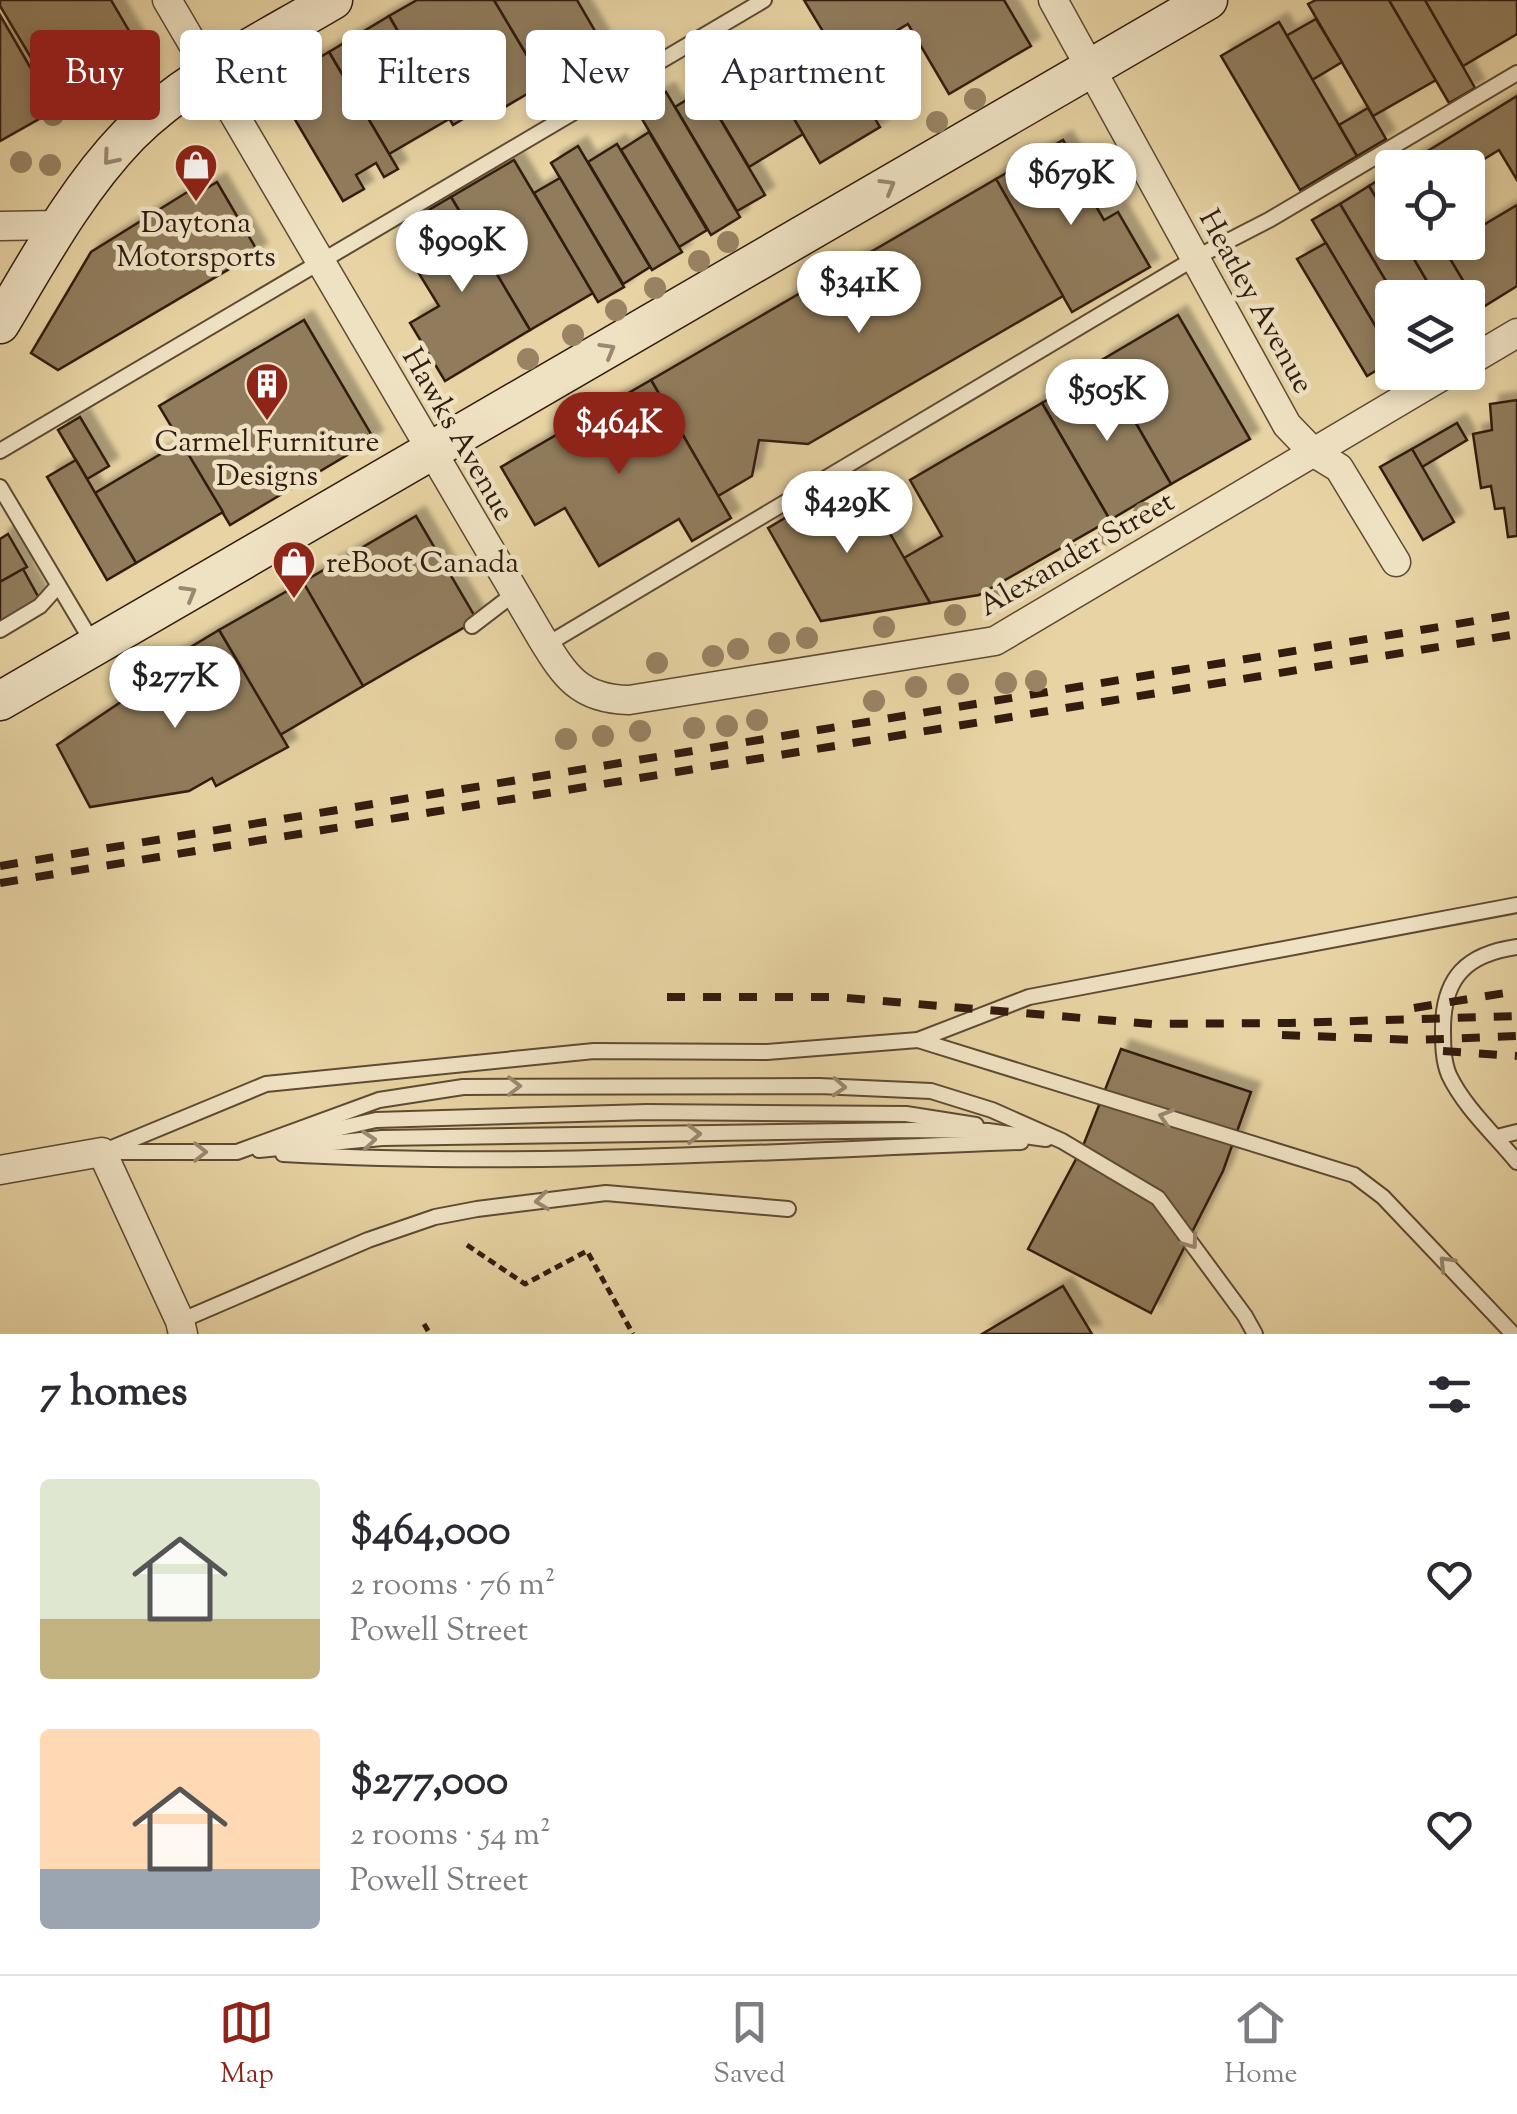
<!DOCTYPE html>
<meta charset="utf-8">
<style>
:root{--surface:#fff;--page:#f7f7f7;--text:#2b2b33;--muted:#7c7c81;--line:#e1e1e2;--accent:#8f2418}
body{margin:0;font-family:"Sorts Mill Goudy",serif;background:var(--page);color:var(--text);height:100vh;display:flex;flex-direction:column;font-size:38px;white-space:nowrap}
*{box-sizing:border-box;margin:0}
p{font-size:32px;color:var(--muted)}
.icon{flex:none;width:55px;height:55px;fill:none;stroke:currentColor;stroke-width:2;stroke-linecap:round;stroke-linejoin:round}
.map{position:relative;height:1334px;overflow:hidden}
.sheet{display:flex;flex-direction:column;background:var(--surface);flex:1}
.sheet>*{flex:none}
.hud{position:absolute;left:30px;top:30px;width:1000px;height:90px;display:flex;gap:20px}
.tools{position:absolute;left:1375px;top:150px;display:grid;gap:20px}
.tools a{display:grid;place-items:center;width:110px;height:110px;border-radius:10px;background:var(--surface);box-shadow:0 5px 15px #0003;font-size:50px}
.price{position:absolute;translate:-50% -85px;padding:0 22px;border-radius:35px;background:#fff;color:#222;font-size:32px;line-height:65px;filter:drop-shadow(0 2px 5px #0008)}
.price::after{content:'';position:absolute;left:50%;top:60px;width:30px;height:22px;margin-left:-15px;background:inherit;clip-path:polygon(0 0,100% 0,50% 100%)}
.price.current{background:var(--accent);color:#fff}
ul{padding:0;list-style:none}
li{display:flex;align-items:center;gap:30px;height:250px;padding:0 40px}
li span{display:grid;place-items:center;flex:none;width:280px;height:200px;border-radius:10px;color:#555}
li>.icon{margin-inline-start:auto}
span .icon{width:120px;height:120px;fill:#fffc;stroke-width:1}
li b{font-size:42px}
h2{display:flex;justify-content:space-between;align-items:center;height:120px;padding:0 40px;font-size:42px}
.pill{padding:0 35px;border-radius:10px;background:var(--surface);box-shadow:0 5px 15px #0003;font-size:35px;line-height:90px}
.pill.current{background:var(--accent);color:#fff}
.tab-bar{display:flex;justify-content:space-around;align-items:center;height:140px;border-top:2px solid var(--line);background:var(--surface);font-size:28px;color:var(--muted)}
.tab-bar a{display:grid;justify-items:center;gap:5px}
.tab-bar .current{color:var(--accent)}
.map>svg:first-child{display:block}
</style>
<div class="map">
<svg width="1517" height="1334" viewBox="0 0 1517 1334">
<defs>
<filter id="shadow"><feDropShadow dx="9" dy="-9" stdDeviation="2.5" flood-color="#0004"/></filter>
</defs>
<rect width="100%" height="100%" fill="#e7d3a3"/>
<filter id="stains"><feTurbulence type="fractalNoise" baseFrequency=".002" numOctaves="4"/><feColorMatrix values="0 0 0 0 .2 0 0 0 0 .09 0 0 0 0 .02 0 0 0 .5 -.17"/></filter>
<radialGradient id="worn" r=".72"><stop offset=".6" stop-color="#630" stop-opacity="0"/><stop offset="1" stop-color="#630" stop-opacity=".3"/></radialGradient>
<g fill="#907b5c" stroke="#321c0f" stroke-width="2.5" filter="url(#shadow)">
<path d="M0,0H111L144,56L60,106L0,6Z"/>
<path d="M417,0H494L544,84L488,117L483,107L453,125L389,16Z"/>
<path d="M494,0H577L605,48L544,84Z"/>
<path d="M804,0H1004L1031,46L949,94L908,24L842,63Z"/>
<path d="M1316,0H1389L1436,80L1373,116L1308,4Z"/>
<path d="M1389,0H1425L1475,88L1449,103Z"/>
<path d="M1425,0H1517V34L1463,66Z"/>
<path d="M0,15L55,110L0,141Z"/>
<path d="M389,16L449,119L389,154L329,52Z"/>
<path d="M1316,19L1342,62L1312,80L1286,36Z"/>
<path d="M1279,22L1357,156L1300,190L1221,56Z"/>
<path d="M832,47L880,127L820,163L772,82Z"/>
<path d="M329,52L398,169L384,177L376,163L356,175L364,189L343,201L274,84Z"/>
<path d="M758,58L803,134L749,167L703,90Z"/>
<path d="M703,90L765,195L737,211L675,107Z"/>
<path d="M666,92L740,217L711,235L636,109Z"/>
<path d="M1517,96V180L1499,150L1468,169L1400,168Z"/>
<path d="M1368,108L1386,139L1357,156L1339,125Z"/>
<path d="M649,132L707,230L679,247L621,150Z"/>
<path d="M1063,140L1083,174L1079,177L1104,220L1118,212L1150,267L1072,312L996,179Z"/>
<path d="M617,144L682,252L652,270L588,162Z"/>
<path d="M578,146L650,267L623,284L551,163Z"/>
<path d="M514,160L593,293L530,330L451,197Z"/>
<path d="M1392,172V224L1369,186Z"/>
<path d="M560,178L624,287L598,302L534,193Z"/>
<path d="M996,179L1063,296L808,444L759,440L752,476L718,496L651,380Z"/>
<path d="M217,182L258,252L58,370L31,353L91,252L197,186L202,191Z"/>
<path d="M1369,186L1392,224V242H1404L1437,298H1396L1340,204Z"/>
<path d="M451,197L530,330L445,381L410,323L439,306L418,272L434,262L410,221Z"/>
<path d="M1340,204L1396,298H1392V354L1312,220Z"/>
<path d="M1517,205V286L1480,309L1448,256L1474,241L1470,233Z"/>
<path d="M1404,242H1440L1480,309L1468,316V298H1437Z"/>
<path d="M1326,243L1392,354V361L1367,376L1297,259Z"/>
<path d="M1178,315L1250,439L1171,484L1100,361Z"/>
<path d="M304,320L374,439L230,525L159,406Z"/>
<path d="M1104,368L1171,484L1110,520L1042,403Z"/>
<path d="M651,380L731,518L692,541L679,519L599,566L565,508L535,525L501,467Z"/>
<path d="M1517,400V536L1508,537L1504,508L1495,509L1491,486L1481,488L1473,434L1492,430L1490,404Z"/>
<path d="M1042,403L1110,520L979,595L930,603L904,558L942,536L910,480Z"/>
<path d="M80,417L109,466L87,479L58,430Z"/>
<path d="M1457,423L1467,440L1422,467L1412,449Z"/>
<path d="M181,442L223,512L136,563L95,493Z"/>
<path d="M1412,449L1454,522L1423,540L1380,467Z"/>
<path d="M76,460L136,563L107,580L47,477Z"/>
<path d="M857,476L930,603L821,621L768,528Z"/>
<path d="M416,516L477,620L363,686L303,582Z"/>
<path d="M8,534L27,567L0,582V539Z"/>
<path d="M23,569L40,600L0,623V582Z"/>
<path d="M303,582L363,686L280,735L219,630Z"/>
<path d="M219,630L288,747L216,786L212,778L189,791L90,807L57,745L140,689L136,680Z"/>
<path d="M1121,1049L1251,1092L1223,1171L1151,1313L1028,1249L1083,1146Z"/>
<path d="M1063,1286L1092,1334H982Z"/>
</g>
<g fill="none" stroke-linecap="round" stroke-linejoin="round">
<g stroke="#5f4a34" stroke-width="18">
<g id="service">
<path d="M0,451L764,0"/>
<path d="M0,487L94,645"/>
<path d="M472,626L515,593"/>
<path d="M0,630L40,606L58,586"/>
<path d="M546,645L1197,257L1269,220L1517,73"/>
<path d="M1517,947C1467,954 1443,977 1443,1029C1443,1044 1443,1061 1449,1075C1464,1107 1495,1135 1517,1162"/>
<path d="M918,1040L1354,1175L1383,1197L1513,1334"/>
<path d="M1497,1137L1517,1132"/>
<path d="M296,1138L376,1120L647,1112L906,1114L976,1125"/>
<path d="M259,1150L382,1138L912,1130L988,1131L1046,1139"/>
<path d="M102,1152L266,1084L594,1051L767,1052L918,1040L1029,997L1517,905"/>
<path d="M111,1152H237L379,1100L463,1087L819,1086L931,1091L992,1110L1062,1141L1158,1198L1245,1316L1255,1334"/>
<path d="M283,1154C529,1168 775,1151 1021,1142"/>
<path d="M180,1321L368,1240L435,1217L477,1209L606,1193L788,1209"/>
</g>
</g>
<g stroke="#5f4a34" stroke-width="31">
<g id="minor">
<path d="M167,0L541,637C565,676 579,699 629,700L995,641L1449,372"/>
<path d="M1053,0L1287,425L1313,452L1339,468L1396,562"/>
<path d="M0,226L58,225"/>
<path d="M1468,362L1517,333"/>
<path d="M0,1170L102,1152L180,1321L183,1334"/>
</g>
</g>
<g stroke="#321c0f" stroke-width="41">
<g id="secondary">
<path d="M0,324C39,259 76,190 129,135C186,78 264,41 333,0"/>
<path d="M0,701L1208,0"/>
</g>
</g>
<g stroke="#321c0f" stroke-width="5" stroke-dasharray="8 5" stroke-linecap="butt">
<path d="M467,1245L525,1284L587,1251L633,1334"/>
<path d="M424,1324L430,1334"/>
</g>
<use href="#service" stroke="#efe2c3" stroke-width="14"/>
<use href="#minor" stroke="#efe2c3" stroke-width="28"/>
<use href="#secondary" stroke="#efe2c3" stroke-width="38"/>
<g stroke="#321c0f" stroke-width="8" stroke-dasharray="18 18" stroke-linecap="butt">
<path d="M0,866L1517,614"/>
<path d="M0,883L1517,634"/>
<path d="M667,997H835L1152,1024L1290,1023L1517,1016"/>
<path d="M1414,1008L1517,991"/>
<path d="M1282,1035L1416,1040L1517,1036"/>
<path d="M1443,1051L1517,1056"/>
</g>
</g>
<g fill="#988363">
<circle cx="107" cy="84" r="11"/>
<circle cx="975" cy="99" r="11"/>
<circle cx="53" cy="115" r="11"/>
<circle cx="937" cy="122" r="11"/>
<circle cx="21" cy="162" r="11"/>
<circle cx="50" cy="165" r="11"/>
<circle cx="728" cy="242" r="11"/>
<circle cx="699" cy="261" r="11"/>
<circle cx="655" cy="288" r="11"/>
<circle cx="616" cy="310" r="11"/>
<circle cx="573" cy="335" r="11"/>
<circle cx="528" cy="359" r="11"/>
<circle cx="1144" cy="513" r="11"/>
<circle cx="1109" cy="535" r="11"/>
<circle cx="1077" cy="555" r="11"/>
<circle cx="1040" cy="578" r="11"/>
<circle cx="1001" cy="599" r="11"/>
<circle cx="955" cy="615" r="11"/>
<circle cx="884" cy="627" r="11"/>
<circle cx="807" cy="638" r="11"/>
<circle cx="779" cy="643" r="11"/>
<circle cx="738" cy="649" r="11"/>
<circle cx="713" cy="656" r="11"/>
<circle cx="657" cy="663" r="11"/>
<circle cx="1036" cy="681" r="11"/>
<circle cx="1006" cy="683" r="11"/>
<circle cx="958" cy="684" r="11"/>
<circle cx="916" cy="687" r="11"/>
<circle cx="874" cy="701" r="11"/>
<circle cx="757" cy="720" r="11"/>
<circle cx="727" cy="726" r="11"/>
<circle cx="694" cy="728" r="11"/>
<circle cx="640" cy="731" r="11"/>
<circle cx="603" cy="736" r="11"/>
<circle cx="566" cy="739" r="11"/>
</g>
<defs><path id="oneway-chevron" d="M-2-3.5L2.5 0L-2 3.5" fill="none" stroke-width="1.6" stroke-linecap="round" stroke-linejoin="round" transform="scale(2.5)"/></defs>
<g stroke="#9a8972">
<use href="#oneway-chevron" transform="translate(110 158) rotate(130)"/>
<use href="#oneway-chevron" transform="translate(888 186) rotate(-30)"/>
<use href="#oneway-chevron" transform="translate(608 350) rotate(-30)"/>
<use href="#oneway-chevron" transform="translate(189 593) rotate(-30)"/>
<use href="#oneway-chevron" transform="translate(514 1086)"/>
<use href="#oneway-chevron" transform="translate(839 1087) rotate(3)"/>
<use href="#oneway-chevron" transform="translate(1166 1117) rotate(-163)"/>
<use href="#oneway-chevron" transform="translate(694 1134) rotate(-1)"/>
<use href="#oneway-chevron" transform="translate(369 1140) rotate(-5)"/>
<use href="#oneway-chevron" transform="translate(200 1152)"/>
<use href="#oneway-chevron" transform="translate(542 1201) rotate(173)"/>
<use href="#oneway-chevron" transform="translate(1191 1242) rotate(54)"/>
<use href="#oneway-chevron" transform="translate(1446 1263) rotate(-134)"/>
</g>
<defs>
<g id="shop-pin" transform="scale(2.25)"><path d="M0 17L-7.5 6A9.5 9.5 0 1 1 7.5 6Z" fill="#8f2418" stroke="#efe2c3"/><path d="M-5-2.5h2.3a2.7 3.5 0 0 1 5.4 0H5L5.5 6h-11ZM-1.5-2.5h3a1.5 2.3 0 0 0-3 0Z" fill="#fff"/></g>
<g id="building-pin" transform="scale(2.25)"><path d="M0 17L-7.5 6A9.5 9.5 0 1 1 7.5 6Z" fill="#8f2418" stroke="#efe2c3"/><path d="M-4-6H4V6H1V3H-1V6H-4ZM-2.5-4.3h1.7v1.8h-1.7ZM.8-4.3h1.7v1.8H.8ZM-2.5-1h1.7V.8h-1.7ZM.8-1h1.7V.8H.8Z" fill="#fff"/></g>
</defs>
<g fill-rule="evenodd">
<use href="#shop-pin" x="196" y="165"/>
<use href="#building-pin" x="267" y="384"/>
<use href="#shop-pin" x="294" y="562"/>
</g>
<g text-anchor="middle" stroke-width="9" stroke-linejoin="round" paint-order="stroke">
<g font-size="30" fill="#321c0f" stroke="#efe2c3">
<text x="196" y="232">Daytona<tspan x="196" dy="34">Motorsports</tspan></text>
<text x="267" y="451">Carmel Furniture<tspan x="267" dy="34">Designs</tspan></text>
<text x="326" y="572" text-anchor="start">reBoot Canada</text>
</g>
<g font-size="30" fill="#321c0f" stroke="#efe2c3">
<text transform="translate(1257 301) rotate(61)" y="10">Heatley Avenue</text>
<text transform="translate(459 434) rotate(60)" y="10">Hawks Avenue</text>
<text transform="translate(1076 553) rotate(-30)" y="10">Alexander Street</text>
</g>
</g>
<rect width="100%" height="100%" filter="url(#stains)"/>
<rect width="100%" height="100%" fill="url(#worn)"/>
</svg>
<div class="tools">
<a><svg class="icon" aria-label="locate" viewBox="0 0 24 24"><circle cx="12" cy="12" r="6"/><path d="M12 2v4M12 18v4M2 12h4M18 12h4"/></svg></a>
<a><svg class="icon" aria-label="layers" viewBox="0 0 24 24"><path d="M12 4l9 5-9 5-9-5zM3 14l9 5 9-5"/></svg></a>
</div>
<b class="price" style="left:1071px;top:228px">$679K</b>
<b class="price" style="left:462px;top:295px">$909K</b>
<b class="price" style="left:859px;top:336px">$341K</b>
<b class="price" style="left:1107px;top:444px">$505K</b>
<b class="price current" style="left:619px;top:477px">$464K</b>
<b class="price" style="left:847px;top:556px">$429K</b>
<b class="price" style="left:175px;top:731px">$277K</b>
<div class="hud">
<a class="pill current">Buy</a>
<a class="pill">Rent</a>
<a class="pill">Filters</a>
<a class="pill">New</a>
<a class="pill">Apartment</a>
</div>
</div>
<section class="sheet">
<h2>7 homes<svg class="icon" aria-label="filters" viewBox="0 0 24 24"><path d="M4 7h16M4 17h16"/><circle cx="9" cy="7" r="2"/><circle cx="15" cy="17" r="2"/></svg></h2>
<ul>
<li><span style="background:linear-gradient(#dfe7d0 70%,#c2b280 0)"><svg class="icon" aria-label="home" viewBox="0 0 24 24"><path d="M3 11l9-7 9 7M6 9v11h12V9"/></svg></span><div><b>$464,000</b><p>2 rooms · 76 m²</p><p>Powell Street</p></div><svg class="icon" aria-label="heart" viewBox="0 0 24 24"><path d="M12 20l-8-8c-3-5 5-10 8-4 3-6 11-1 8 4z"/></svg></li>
<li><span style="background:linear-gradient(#ffd9b3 70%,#9aa5b1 0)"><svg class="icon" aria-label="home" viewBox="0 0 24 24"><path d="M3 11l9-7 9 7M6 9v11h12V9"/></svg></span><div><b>$277,000</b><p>2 rooms · 54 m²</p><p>Powell Street</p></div><svg class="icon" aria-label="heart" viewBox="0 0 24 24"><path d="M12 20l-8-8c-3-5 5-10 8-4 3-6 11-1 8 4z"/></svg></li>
</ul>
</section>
<nav class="tab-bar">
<a class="current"><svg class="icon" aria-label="map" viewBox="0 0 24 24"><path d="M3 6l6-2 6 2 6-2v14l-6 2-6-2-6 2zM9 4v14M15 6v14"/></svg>Map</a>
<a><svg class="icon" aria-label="saved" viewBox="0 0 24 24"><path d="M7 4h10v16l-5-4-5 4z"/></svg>Saved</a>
<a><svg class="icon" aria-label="home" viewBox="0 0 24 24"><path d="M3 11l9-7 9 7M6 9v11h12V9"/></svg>Home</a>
</nav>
